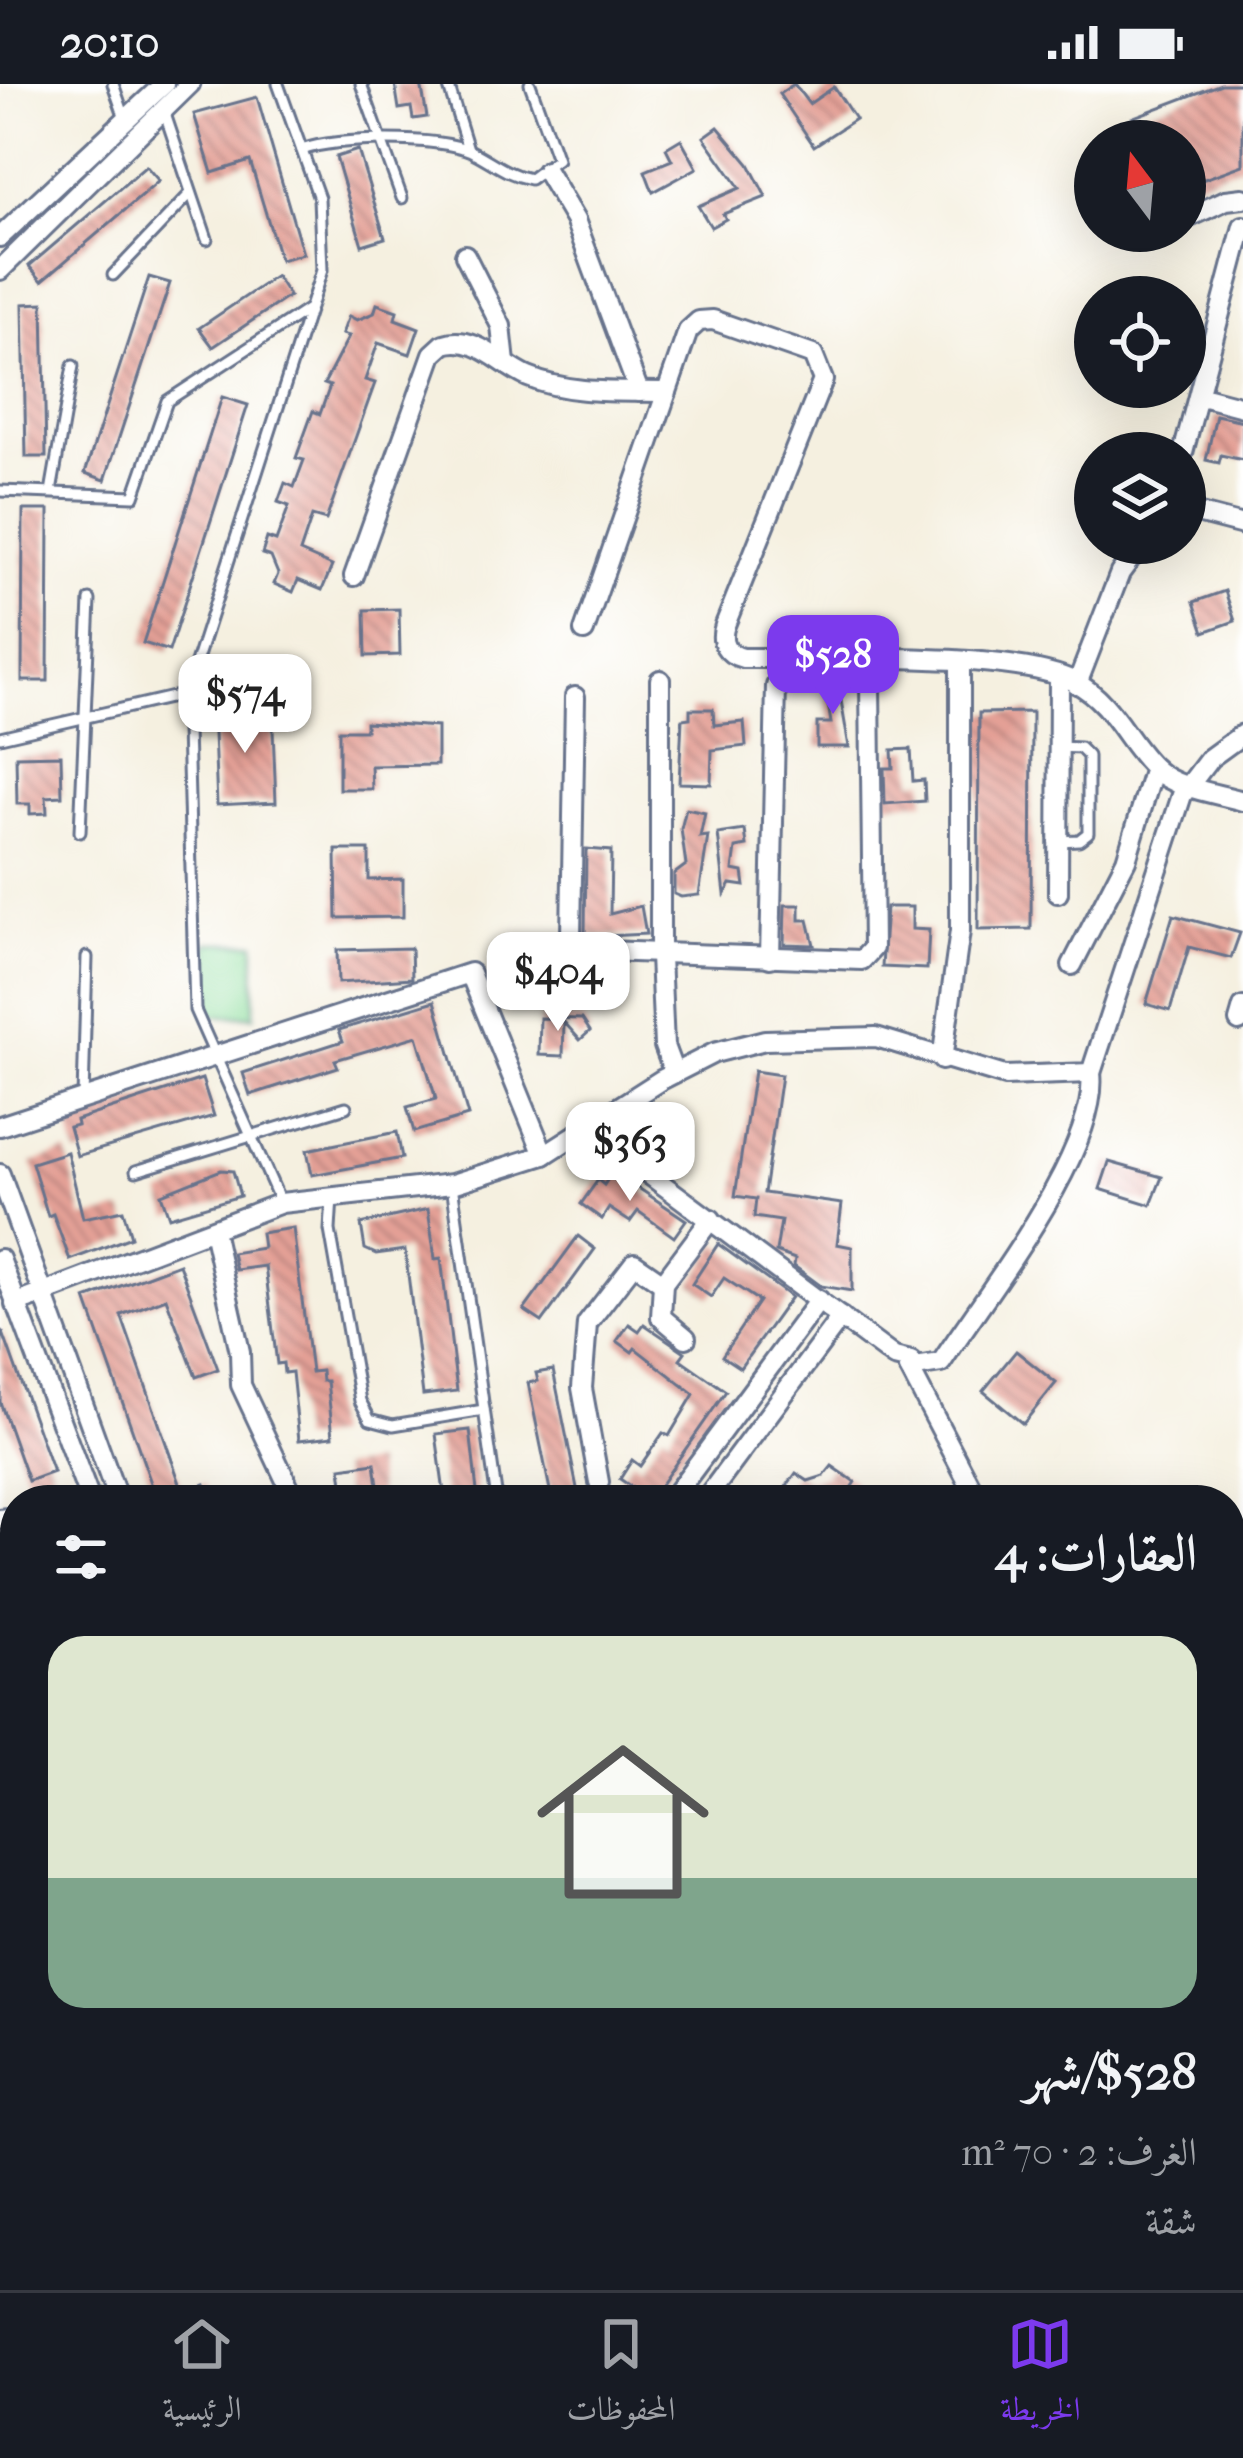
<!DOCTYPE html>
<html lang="ar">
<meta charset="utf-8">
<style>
:root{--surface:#171b24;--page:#242831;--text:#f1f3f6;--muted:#9ea1a6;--line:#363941;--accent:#7c3aed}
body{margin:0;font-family:"IM FELL French Canon",Amiri,serif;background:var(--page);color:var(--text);direction:rtl;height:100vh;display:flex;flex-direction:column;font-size:45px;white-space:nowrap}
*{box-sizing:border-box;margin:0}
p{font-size:39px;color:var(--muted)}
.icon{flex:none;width:66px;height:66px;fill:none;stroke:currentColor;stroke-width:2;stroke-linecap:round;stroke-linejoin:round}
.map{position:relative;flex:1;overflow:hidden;direction:ltr}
.side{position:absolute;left:0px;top:1401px;width:1245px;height:807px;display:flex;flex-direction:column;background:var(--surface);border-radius:48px 48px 0 0;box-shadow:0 12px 48px #0002;direction:rtl}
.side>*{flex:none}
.needle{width:78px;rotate:344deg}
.buttons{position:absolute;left:1074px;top:36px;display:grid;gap:24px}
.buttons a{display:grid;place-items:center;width:132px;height:132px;border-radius:50%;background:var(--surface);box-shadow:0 12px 48px #0002;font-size:60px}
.price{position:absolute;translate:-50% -102px;padding:0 27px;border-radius:24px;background:#fff;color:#222;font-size:39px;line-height:78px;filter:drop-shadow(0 3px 6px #0008)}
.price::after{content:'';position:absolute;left:50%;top:72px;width:36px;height:27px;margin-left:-18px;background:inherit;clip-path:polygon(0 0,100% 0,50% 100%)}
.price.active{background:var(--accent);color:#fff}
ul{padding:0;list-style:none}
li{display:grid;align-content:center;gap:24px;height:636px;padding:0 48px}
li+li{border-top:3px solid var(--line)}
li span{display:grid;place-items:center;height:372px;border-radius:36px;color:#555}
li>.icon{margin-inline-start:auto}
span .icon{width:216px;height:216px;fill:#fffc;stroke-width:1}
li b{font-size:51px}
h2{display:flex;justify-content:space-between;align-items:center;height:144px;padding:0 48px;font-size:51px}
.status{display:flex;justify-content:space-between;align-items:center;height:84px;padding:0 60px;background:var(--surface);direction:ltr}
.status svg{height:33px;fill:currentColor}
.dock{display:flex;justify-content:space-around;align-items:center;height:168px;border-top:3px solid var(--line);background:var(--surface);font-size:33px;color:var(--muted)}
.dock a{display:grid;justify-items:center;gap:6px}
.dock .active{color:var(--accent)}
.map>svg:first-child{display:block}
</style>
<div class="status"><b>20:10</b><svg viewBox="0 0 49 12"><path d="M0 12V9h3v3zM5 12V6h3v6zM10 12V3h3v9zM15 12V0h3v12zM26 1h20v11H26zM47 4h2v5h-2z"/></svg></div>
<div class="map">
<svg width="1243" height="2206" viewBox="0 0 1243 2206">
<defs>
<pattern id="building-back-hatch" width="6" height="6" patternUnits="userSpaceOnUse" patternTransform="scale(3)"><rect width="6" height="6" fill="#e4a096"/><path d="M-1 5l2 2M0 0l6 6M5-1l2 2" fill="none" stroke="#b8837e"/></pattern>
</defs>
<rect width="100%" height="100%" fill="#fff"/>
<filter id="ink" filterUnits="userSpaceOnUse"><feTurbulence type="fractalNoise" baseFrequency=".00833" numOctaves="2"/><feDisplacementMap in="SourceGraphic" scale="24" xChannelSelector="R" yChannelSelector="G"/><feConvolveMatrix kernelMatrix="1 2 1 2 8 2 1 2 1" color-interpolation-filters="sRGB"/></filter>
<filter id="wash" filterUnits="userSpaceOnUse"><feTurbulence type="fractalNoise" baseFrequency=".004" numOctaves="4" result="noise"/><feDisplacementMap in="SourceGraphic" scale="48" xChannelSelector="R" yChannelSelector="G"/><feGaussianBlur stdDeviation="2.7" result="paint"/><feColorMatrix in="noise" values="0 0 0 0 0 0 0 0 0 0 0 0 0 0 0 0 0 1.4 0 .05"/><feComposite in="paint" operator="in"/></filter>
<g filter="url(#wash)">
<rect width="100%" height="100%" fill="#f5f0e0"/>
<path fill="#8ddd9c" stroke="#54867d" stroke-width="3" d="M208,859H255L254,932H207Z"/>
<g id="blocks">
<g fill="url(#building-back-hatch)">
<path d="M395,0H421L427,33L413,35L411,23L399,25Z"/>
<path d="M794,0L809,20L834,3L855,35L814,62L779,10Z"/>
<path d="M1221,0H1243V81L1185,102V57H1125L1118,39Z"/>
<path d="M257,13L303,170L280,176L250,77L212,89L194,30Z"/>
<path d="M718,43L749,80L766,113L723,130L726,135L711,143L698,122L740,104L704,53Z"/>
<path d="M681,55L697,84L653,108L645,87L672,76L666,64Z"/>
<path d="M358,66L385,154L362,161L336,73Z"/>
<path d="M146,82L159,97L42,197L29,182Z"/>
<path d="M276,192L289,212L213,263L199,244Z"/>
<path d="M149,193L170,199L105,396L85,389Z"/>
<path d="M43,219L46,373H26L23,220Z"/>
<path d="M377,220L397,227L395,235L419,244L410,270L378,259L365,296L375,299L326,436L312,432L300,468L332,482L322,506L298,496L293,508L274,500L278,490L271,473L262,470L267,454L276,457L289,422L278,418L285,399L294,403L304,376L296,374L313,327L320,330L330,302L324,300L349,252L342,250L349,232L357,236L374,229Z"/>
<path d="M222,313L248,321L169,567L143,559Z"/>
<path d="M1216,331L1243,337V376L1221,371L1219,379L1206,376Z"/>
<path d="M23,426H49L48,597H22Z"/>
<path d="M1225,507L1235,537L1204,548L1194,518Z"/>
<path d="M399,525L400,571L366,572L365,526Z"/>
<path d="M836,587L849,663H817V639H831L823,589Z"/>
<path d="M272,622L276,718L217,721L213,625Z"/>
<path d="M690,625H713L714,641L744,638L746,662L712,666L711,700L679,699L682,635L690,634Z"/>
<path d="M1032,628L1031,845L978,846L979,629Z"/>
<path d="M366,638L437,643V681L371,682L372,705H339V646H366Z"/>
<path d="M911,665L913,697L924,696L925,717L885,720L884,684H893L892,666Z"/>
<path d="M61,671L62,712L46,713L47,729L30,730V720H17L16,672Z"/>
<path d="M686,725L705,729L700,753L708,752L699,811L681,813L674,810V790L686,781L681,745Z"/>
<path d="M745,746L747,762L736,764L733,786L743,788L745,802L731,800L725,810L718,750Z"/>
<path d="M586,765L611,767L610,830L641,822L646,850L585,853Z"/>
<path d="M336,766H369V796L403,795V833L337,834Z"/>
<path d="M785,821H800V836H808L814,861L784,860Z"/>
<path d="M886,823H912V845L929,846L927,885L882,883Z"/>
<path d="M1173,831L1240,849L1231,874L1189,863L1170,927L1146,920Z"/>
<path d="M411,864L412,894L338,899L337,866Z"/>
<path d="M435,917L468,1032L414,1048L407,1023L436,1015L417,952L335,976L338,983L250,1011L243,989L343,957L339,946Z"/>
<path d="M540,934L582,935L590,947L580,956L564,938L563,972L539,971Z"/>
<path d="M754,987L781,991L764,1109L842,1120L837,1160L852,1163V1207L821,1202L794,1182L795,1175L776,1168L781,1137L754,1133L756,1115L735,1112Z"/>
<path d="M202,995L214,1032L77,1072L69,1043L77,1041L76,1036Z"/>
<path d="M397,1048L402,1074L312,1091L307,1066Z"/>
<path d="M67,1068L83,1134L123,1126L131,1153L70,1176L53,1130L48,1132L32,1079Z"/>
<path d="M1109,1078L1162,1093L1151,1121L1100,1105Z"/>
<path d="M221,1086L233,1087L240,1112L169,1133L161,1110Z"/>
<path d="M613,1087L686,1136L674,1153L638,1127L630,1138L609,1124L602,1135L581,1120L598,1096L604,1101Z"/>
<path d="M428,1125L435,1175L441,1174L457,1307L423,1311L405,1166L376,1170L365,1165L361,1140Z"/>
<path d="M293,1144L311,1288L321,1287L322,1297H327L333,1352L299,1356L292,1288L284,1289L283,1279L277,1280L265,1182L236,1186L232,1169L263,1164L261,1149Z"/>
<path d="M578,1152L595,1165L542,1238L524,1226Z"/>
<path d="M718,1160L791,1213L740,1284L722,1272L759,1217L724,1194L711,1213L692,1200Z"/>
<path d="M179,1180L218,1285L196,1293L166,1214L121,1231L183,1408L205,1400L210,1416H157L86,1215Z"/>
<path d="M629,1240L639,1247L644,1240L685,1268L680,1275L726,1307L650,1416L620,1395L632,1376L640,1382L663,1349L669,1352L694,1310L635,1264L632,1268L617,1257Z"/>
<path d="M2,1246L53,1388L28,1397L0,1318Z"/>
<path d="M1016,1267L1056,1299L1023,1340L983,1307Z"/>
<path d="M553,1286L579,1414L569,1416L551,1411L528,1299L538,1297L536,1289Z"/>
<path d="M470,1346L478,1416H445L436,1350Z"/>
<path d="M375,1379L380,1416H345L341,1384Z"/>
<path d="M832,1382L855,1398L849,1407L862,1416H789L781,1410L796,1389L808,1397L824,1392Z"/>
</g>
</g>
</g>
<g filter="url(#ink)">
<use href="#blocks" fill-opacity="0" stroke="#67738c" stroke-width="3"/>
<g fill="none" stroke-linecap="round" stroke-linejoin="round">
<g stroke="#67738c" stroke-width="15">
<g id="lane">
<path d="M113,0L125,34"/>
<path d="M278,0L319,114L322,186L186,610L195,926L280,1117"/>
<path d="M361,0L402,114"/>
<path d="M448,0L468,65"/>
<path d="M163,24L207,155"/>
<path d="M302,66C336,53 438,52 471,67C493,78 505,90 530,95L557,75L530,0"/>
<path d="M113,191L190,110"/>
<path d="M0,407L134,412L167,317L310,224"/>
<path d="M51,408L73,282"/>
<path d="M0,653L186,610"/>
<path d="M80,748L90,516"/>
<path d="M1058,757L1079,756L1088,749V672L1080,664L1058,663"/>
<path d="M83,1014L87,873"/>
<path d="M136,1087L346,1023"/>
<path d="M452,1101L497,1416"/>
<path d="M332,1113L330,1146L360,1317L370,1335L393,1341L484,1326"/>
</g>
</g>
<g stroke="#67738c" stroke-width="24">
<g id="street">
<path d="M546,87L575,136L639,308"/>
<path d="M1185,135L1226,116L1243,114"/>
<path d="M1156,149L1160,147"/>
<path d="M0,153L164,0"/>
<path d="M465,171L501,242L505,279"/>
<path d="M0,186L190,0"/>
<path d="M1201,312L1243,323"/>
<path d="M1183,369L1243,142"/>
<path d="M1185,426L1243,441"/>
<path d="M354,492L433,270L444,260C477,250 500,281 528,293C570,311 622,307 667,308"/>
<path d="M584,547L688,247L699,237L713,236L813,271L823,296L725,541C719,558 726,570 743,574C818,575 1014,566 1075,598C1115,620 1126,659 1156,686C1177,705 1216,709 1243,717"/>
<path d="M660,596V872L664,962L674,989"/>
<path d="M1077,600L1120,489L1142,459"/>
<path d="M575,613L571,853L575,866L862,876L873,864L870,599"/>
<path d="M1058,809L1059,592"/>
<path d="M770,874L776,602"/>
<path d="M1072,881L1126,776L1154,684"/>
<path d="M1239,937L1243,923"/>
<path d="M942,976L960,847V579"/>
<path d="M0,1042L470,889L544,1071"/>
<path d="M588,1045L894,1273L911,1277L909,1284L941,1279C984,1212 1100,1067 1091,989"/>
<path d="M0,1090L118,1416"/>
<path d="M213,1146L240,1268L241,1301L295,1416"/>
<path d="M0,1175L90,1416"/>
<path d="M663,1199L661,1233L686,1254"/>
<path d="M15,1220L281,1119L452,1100L544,1071L661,996L714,969L765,956L876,953L1005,992L1091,989L1182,711L1210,674L1243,650"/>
<path d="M909,1284L978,1416"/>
<path d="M599,1398L582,1304L587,1240L634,1179L663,1199L711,1135"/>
<path d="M671,1416L819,1216"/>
<path d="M705,1416L841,1233"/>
<path d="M0,1435L15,1433"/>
<path d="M1230,1521L1243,1512"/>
<path d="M1230,1604L1243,1619"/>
</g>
</g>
<use href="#lane" stroke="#fff" stroke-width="9"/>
<use href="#street" stroke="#fff" stroke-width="18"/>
</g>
</g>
</svg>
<div class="buttons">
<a><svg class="needle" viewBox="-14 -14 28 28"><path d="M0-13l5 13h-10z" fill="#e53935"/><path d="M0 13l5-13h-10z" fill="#9ea1a6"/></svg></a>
<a><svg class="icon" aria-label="locate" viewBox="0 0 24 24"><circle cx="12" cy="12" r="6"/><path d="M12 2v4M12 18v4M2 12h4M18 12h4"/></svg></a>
<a><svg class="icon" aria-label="layers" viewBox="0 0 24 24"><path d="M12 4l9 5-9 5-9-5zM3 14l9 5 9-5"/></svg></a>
</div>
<b class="price active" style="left:833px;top:633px">$528</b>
<b class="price" style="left:245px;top:672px">$574</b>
<b class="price" style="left:558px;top:950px">$404</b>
<b class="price" style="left:630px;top:1120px">$363</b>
<section class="side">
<h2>العقارات: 4<svg class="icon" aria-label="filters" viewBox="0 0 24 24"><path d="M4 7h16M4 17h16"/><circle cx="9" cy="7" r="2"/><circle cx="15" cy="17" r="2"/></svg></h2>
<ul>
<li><span style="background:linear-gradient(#dfe7d0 65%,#7fa58c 0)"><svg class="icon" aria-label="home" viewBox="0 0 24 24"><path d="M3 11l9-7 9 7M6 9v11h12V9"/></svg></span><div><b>$528/شهر</b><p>الغرف: 2 · 70 m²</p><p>شقة</p></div></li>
</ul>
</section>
</div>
<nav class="dock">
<a class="active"><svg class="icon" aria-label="map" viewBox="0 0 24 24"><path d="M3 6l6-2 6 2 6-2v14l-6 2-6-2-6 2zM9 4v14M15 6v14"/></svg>الخريطة</a>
<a><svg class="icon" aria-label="saved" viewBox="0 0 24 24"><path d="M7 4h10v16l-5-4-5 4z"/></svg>المحفوظات</a>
<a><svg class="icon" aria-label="home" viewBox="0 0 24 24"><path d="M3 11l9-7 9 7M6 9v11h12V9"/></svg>الرئيسية</a>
</nav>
